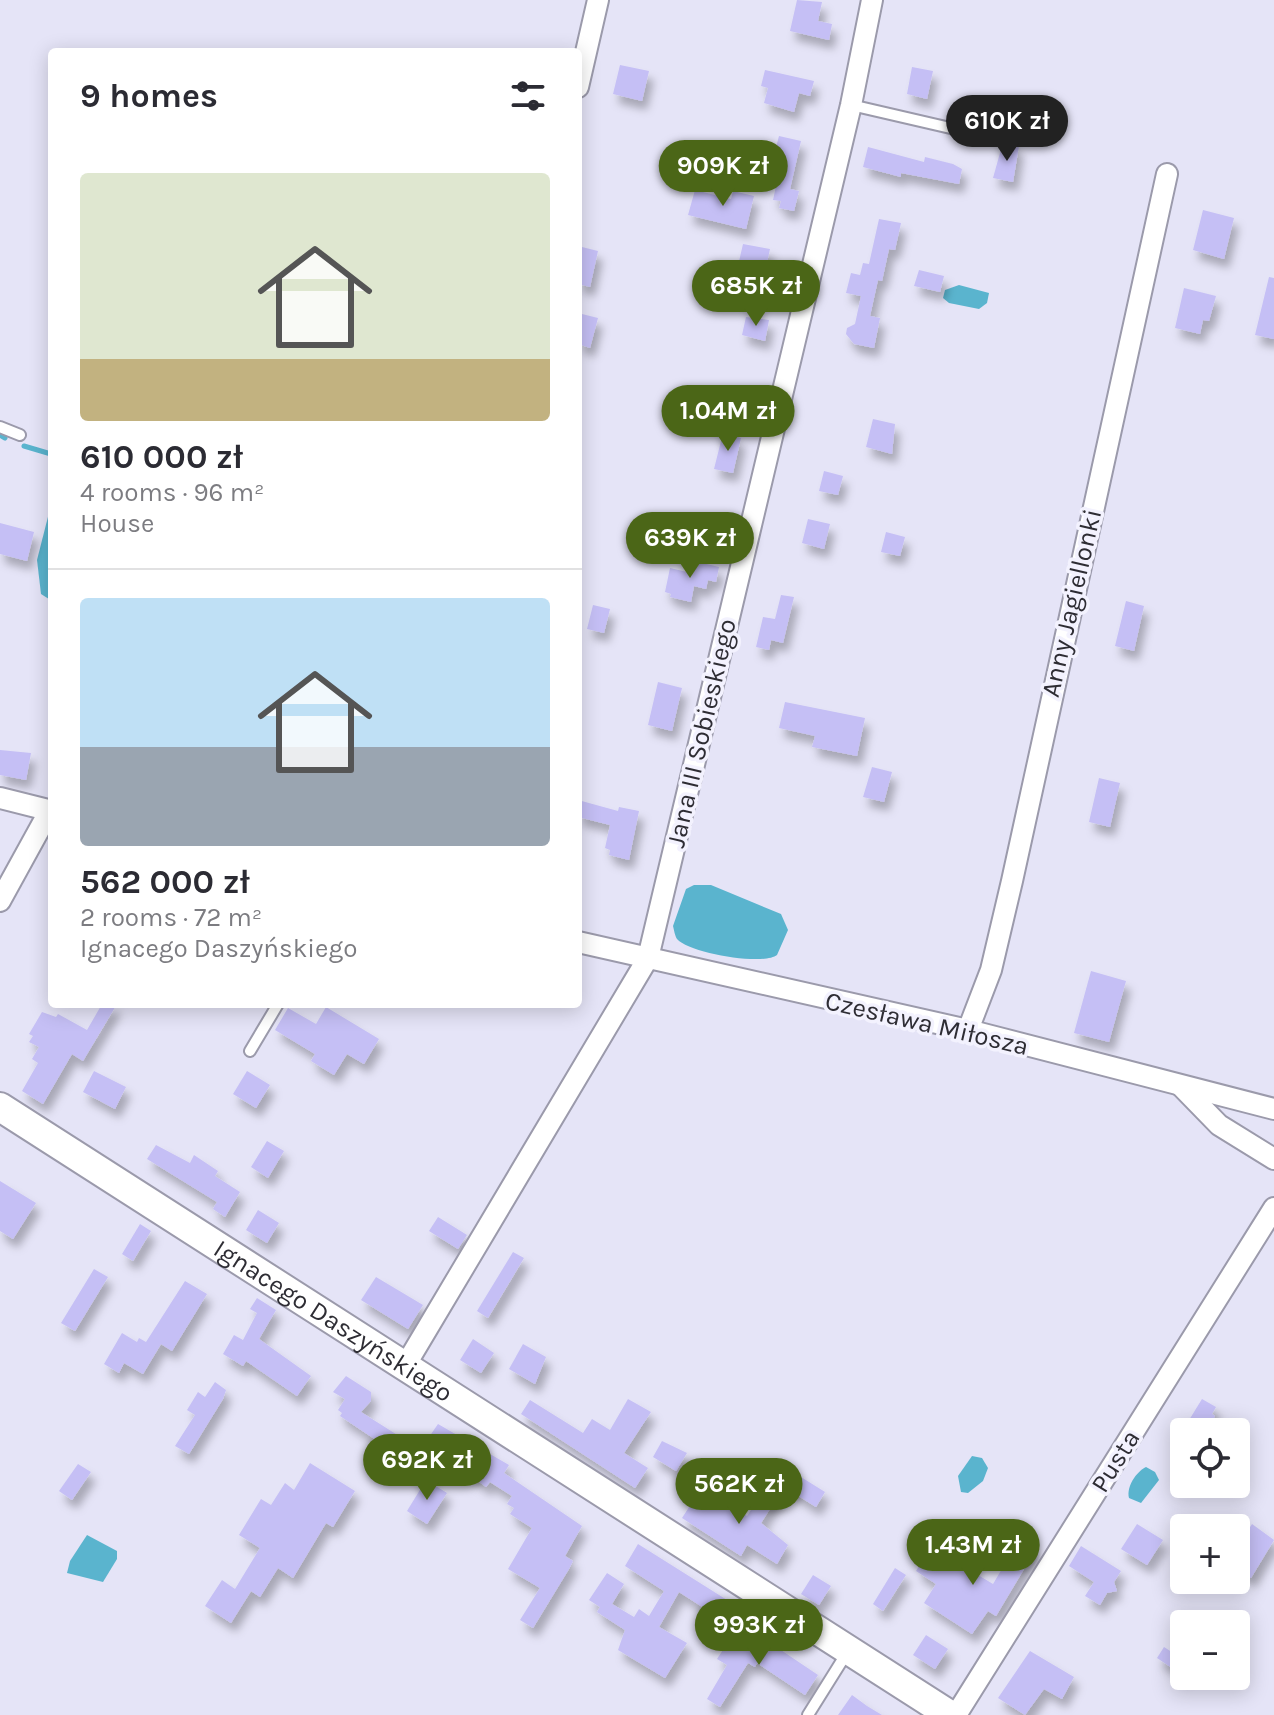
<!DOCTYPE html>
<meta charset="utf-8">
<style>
:root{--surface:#fff;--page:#f2f2f3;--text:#2b2b33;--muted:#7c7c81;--line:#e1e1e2;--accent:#4b6617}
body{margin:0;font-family:Karla,sans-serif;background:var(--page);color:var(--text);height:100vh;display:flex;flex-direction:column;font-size:30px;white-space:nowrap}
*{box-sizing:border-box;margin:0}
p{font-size:26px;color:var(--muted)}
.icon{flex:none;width:44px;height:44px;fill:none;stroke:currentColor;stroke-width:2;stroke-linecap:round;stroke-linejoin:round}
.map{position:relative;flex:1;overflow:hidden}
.side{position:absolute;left:48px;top:48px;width:534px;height:960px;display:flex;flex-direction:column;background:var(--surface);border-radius:8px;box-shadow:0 4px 20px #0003}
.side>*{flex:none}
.fabs{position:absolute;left:1170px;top:1418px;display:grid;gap:16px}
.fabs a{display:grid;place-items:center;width:80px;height:80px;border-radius:8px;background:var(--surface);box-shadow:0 4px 20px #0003;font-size:40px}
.price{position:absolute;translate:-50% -68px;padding:0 18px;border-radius:28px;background:var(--accent);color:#fff;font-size:26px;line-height:52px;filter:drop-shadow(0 2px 4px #0008)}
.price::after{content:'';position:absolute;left:50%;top:48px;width:24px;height:18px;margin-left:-12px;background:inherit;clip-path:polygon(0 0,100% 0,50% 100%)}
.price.on{background:#222;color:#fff}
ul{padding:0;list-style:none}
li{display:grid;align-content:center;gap:16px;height:424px;padding:0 32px}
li+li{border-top:2px solid var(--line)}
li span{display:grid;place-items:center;height:248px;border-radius:8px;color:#555}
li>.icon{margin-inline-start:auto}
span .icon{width:144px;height:144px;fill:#fffc;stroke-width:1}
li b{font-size:34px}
h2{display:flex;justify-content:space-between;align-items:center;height:96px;padding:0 32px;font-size:34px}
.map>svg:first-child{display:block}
</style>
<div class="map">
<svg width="1274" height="1715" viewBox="0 0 1274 1715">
<defs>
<filter id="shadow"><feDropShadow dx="5" dy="9" stdDeviation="4" flood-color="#0004"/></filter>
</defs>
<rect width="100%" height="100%" fill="#e5e4f7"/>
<g fill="#5ab4ce">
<path d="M959,285L989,293L987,303L979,309L949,303L943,298L945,290Z"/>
<path d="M52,501V601L41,594L37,560Z"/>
<path d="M694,885H711L781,914L788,930L777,955C763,966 689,953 677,939C675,936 674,930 673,926L686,889Z"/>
<path d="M972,1456L982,1458L988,1468L983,1481L968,1493L961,1492L958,1476Z"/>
<path d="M1146,1467L1155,1472L1159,1480L1141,1503L1129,1498C1126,1487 1136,1472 1146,1467Z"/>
<path d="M87,1535L117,1551V1559L103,1582L67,1573L70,1561Z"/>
</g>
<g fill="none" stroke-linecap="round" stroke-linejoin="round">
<g stroke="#5ab4ce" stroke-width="5">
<path d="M0,435L5,438"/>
<path d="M24,446L51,454"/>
</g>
</g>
<g fill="#c5bff5" filter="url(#shadow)">
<path d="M797,0L822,2L818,21L832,24L829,40L790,31Z"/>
<path d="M620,65L649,71L642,101L613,94Z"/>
<path d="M912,67L933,71L927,99L907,94Z"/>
<path d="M765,70L814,81L810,96L799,93L794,112L764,103L768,88L761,86Z"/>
<path d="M779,136L801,141L790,189L799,191L794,211L779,208L781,201L773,200L781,163L772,162Z"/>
<path d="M1003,142L1019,146L1013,182L993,178Z"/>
<path d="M868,147L924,162L925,157L953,164L962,169L959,184L901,173V177L863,167Z"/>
<path d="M695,190L731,199L733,191L754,196L746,229L688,215Z"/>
<path d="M1203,210L1234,218L1224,259L1193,250Z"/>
<path d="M879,219L901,223L895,250L889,249L882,281L878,280L870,316L880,318L874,348L854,344L846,334L847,328L855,324L861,296L846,293L851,273L860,275L863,263L869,264Z"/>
<path d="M743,244L770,249L762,286L745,282L747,273L737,270Z"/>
<path d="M578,246L598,251L590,287L578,284Z"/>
<path d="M919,270L944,276L940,292L914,286Z"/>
<path d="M1269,277L1274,278V339L1255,335Z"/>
<path d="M1184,288L1216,296L1209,321L1203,320L1200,334L1175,328Z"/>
<path d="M578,313L598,318L590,348L578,344Z"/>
<path d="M746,317L769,320L765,341L742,335Z"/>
<path d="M873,419L895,424L892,454L866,447Z"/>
<path d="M723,433L741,438L733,473L714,469Z"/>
<path d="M824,471L843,476L838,495L819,491Z"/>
<path d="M808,519L830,524L824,549L802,543Z"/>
<path d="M0,523L34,532L27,561L0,554Z"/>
<path d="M886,532L905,537L900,556L881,552Z"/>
<path d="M690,560L719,567L716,582L708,580L706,589L694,586L691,602L670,597L671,594L665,592L670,568L687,572Z"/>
<path d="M781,595L794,597L783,643L771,640L769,650L756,647L763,617L775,619Z"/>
<path d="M1126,601L1144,606L1134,651L1115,646Z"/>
<path d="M593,605L610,609L604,633L587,629Z"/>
<path d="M658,682L682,688L672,731L648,725Z"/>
<path d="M785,702L865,718L857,756L812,747L815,736L779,728Z"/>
<path d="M0,750L31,753L26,780L0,775Z"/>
<path d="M872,767L892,772L884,802L863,797Z"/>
<path d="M1099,778L1120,783L1110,827L1089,822Z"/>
<path d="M578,800L618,811L619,807L639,811L629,860L609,855L610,850L605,848L610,825L578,817Z"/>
<path d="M1091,971L1126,981L1109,1042L1074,1033Z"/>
<path d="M102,1004H117L83,1061L72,1054L43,1104L22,1091L38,1063L32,1059L39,1047L29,1042L33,1036L29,1034L42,1012L56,1017L58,1014L87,1030Z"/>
<path d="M326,1007L379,1039L364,1064L347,1054L334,1075L311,1061L315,1054L275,1030L288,1008L316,1024Z"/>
<path d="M94,1071L126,1087L115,1109L83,1092Z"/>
<path d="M247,1071L270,1085L256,1108L233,1094Z"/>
<path d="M267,1141L284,1151L268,1178L251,1167Z"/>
<path d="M156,1145L190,1163L194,1155L218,1171L215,1176L240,1192L225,1217L213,1209L217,1202L147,1159Z"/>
<path d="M0,1181L36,1203L13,1239L0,1231Z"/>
<path d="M258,1210L279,1223L267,1243L246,1230Z"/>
<path d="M438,1217L467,1235L458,1249L429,1231Z"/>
<path d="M140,1224L151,1231L133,1261L122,1254Z"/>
<path d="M513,1252L524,1258L488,1318L477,1311Z"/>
<path d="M94,1269L108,1277L75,1331L61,1323Z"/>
<path d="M376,1277L423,1305L408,1329L361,1300Z"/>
<path d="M185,1281L207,1294L172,1351L161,1344L143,1374L124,1363L119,1373L104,1364L122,1333L137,1342L139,1338L146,1342Z"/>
<path d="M257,1298L276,1310L259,1339L311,1376L297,1396L246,1361L243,1366L223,1354L234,1335L243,1340L257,1313L250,1309Z"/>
<path d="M473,1339L494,1353L481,1373L460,1360Z"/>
<path d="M523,1344L546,1357L535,1384L509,1369Z"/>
<path d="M346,1376L371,1392V1401L361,1412L399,1436L391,1450L340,1416L342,1413L338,1410L345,1399L333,1392Z"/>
<path d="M215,1382L226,1390L223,1399L189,1454L175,1446L195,1415L187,1410L198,1392L205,1397Z"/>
<path d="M628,1399L651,1412L624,1453L648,1468L635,1488L521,1414L530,1400L583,1433L592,1419L610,1430Z"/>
<path d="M1202,1399L1216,1407L1212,1414L1215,1416L1205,1432H1197L1186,1425Z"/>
<path d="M438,1424L509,1465L504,1473L582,1526L565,1556L573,1561L569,1569L533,1628L520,1620L540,1588L508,1569L532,1528L510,1514L514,1508L507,1504L512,1496L490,1482L486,1487L442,1454L437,1461L425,1453L430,1446L425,1443Z"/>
<path d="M662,1441L687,1453L676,1471L653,1457Z"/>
<path d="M310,1463L355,1491L333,1527L326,1523L293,1578L278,1568L260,1597L251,1591L231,1623L205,1606L222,1580L235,1589L260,1548L239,1535L261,1499L271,1505L285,1483L294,1490Z"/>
<path d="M78,1464L91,1472L72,1500L59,1491Z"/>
<path d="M793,1472L825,1492L816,1507L784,1487Z"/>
<path d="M426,1480L447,1493L427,1524L407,1511Z"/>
<path d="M766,1487L779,1495L761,1523L788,1545L777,1564L747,1545L741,1556L682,1518L695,1498L706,1505L710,1499L718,1503L720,1500L747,1516Z"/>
<path d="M1137,1524L1163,1540L1147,1565L1121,1549Z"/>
<path d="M1252,1524L1274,1540L1251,1578L1236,1569V1549Z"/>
<path d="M1015,1536L1036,1549L996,1616L988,1611L972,1634L924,1603L936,1584L916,1571L924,1558L928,1561L931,1555L954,1570L958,1563L993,1584L1009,1557L1004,1554Z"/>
<path d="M638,1544L735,1605L722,1635L700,1621L707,1610L679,1592L659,1627L687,1643L665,1678L618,1650L625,1630L597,1612L600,1607L589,1600L607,1573L624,1584L612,1604L634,1617L639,1609L649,1616L664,1591L625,1566Z"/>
<path d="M1081,1546L1121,1571L1114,1582L1117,1591L1107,1593L1100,1605L1085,1596L1094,1582L1069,1566Z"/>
<path d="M895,1568L906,1575L883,1611L873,1604Z"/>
<path d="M813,1575L831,1586L819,1605L801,1594Z"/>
<path d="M926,1635L948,1649L935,1669L913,1655Z"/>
<path d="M732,1636L752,1648L760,1636L818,1675L805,1695L757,1663L755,1667L748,1663L720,1707L707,1699L727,1665L717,1659Z"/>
<path d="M1164,1647L1184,1660V1676L1157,1658Z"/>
<path d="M1030,1651L1074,1677L1062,1699L1044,1689L1025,1715L998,1698Z"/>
<path d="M852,1695L867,1706L882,1715H838Z"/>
</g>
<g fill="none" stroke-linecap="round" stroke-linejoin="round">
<g stroke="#9b9aab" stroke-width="14">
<g id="lane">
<path d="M851,105L972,133"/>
<path d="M0,427L20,435"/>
<path d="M250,1051L278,1004"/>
<path d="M808,1715L848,1651"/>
</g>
</g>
<g stroke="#9b9aab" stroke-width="24">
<g id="street">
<path d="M578,87L598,0"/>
<path d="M0,798L52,811"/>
<path d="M0,901L50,810"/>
<path d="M578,942L968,1030L1274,1109"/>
<path d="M968,1030L991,970L1012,881L1167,174"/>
<path d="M1181,1086L1219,1125L1274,1159"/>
<path d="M405,1366L648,958L851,105L872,0"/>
<path d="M956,1715L1274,1208"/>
</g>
</g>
<g stroke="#9b9aab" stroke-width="32">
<g id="secondary">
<path id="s1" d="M0,1107L950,1715"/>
</g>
</g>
<use href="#lane" stroke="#fff" stroke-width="10"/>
<use href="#street" stroke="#fff" stroke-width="20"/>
<use href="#secondary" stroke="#fff" stroke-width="28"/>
</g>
<g text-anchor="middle" stroke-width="7" stroke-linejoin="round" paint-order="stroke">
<g font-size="26" fill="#2e2d34" stroke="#f3f2fe">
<text transform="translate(1071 603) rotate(-77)" y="9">Anny Jagiellonki</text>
<text transform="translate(701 733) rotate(-77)" y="9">Jana III Sobieskiego</text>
<text transform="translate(927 1023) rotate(13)" y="9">Czesława Miłosza</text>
<text dy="9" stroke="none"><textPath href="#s1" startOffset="396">Ignacego Daszyńskiego</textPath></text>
<text transform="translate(1115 1461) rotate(-58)" y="9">Pusta</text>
</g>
</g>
</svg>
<div class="fabs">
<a><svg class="icon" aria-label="locate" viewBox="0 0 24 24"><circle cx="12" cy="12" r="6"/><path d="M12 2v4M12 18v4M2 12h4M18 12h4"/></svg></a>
<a>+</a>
<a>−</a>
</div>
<b class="price on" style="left:1007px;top:163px">610K zł</b>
<b class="price" style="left:723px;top:208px">909K zł</b>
<b class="price" style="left:756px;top:328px">685K zł</b>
<b class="price" style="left:728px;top:453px">1.04M zł</b>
<b class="price" style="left:690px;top:580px">639K zł</b>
<b class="price" style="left:427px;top:1502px">692K zł</b>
<b class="price" style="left:739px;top:1526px">562K zł</b>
<b class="price" style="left:973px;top:1587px">1.43M zł</b>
<b class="price" style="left:759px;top:1667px">993K zł</b>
<section class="side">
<h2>9 homes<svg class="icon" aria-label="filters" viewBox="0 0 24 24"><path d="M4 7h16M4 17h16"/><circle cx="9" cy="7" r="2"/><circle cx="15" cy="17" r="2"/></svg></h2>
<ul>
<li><span style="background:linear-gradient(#dfe7d0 75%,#c2b280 0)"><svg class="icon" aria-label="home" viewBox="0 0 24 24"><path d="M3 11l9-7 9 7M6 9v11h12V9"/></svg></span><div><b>610 000 zł</b><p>4 rooms · 96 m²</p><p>House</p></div></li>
<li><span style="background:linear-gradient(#bfe0f5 60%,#9aa5b1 0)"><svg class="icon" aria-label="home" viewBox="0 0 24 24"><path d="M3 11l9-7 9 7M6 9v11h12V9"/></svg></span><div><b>562 000 zł</b><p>2 rooms · 72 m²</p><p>Ignacego Daszyńskiego</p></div></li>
</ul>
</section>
</div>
